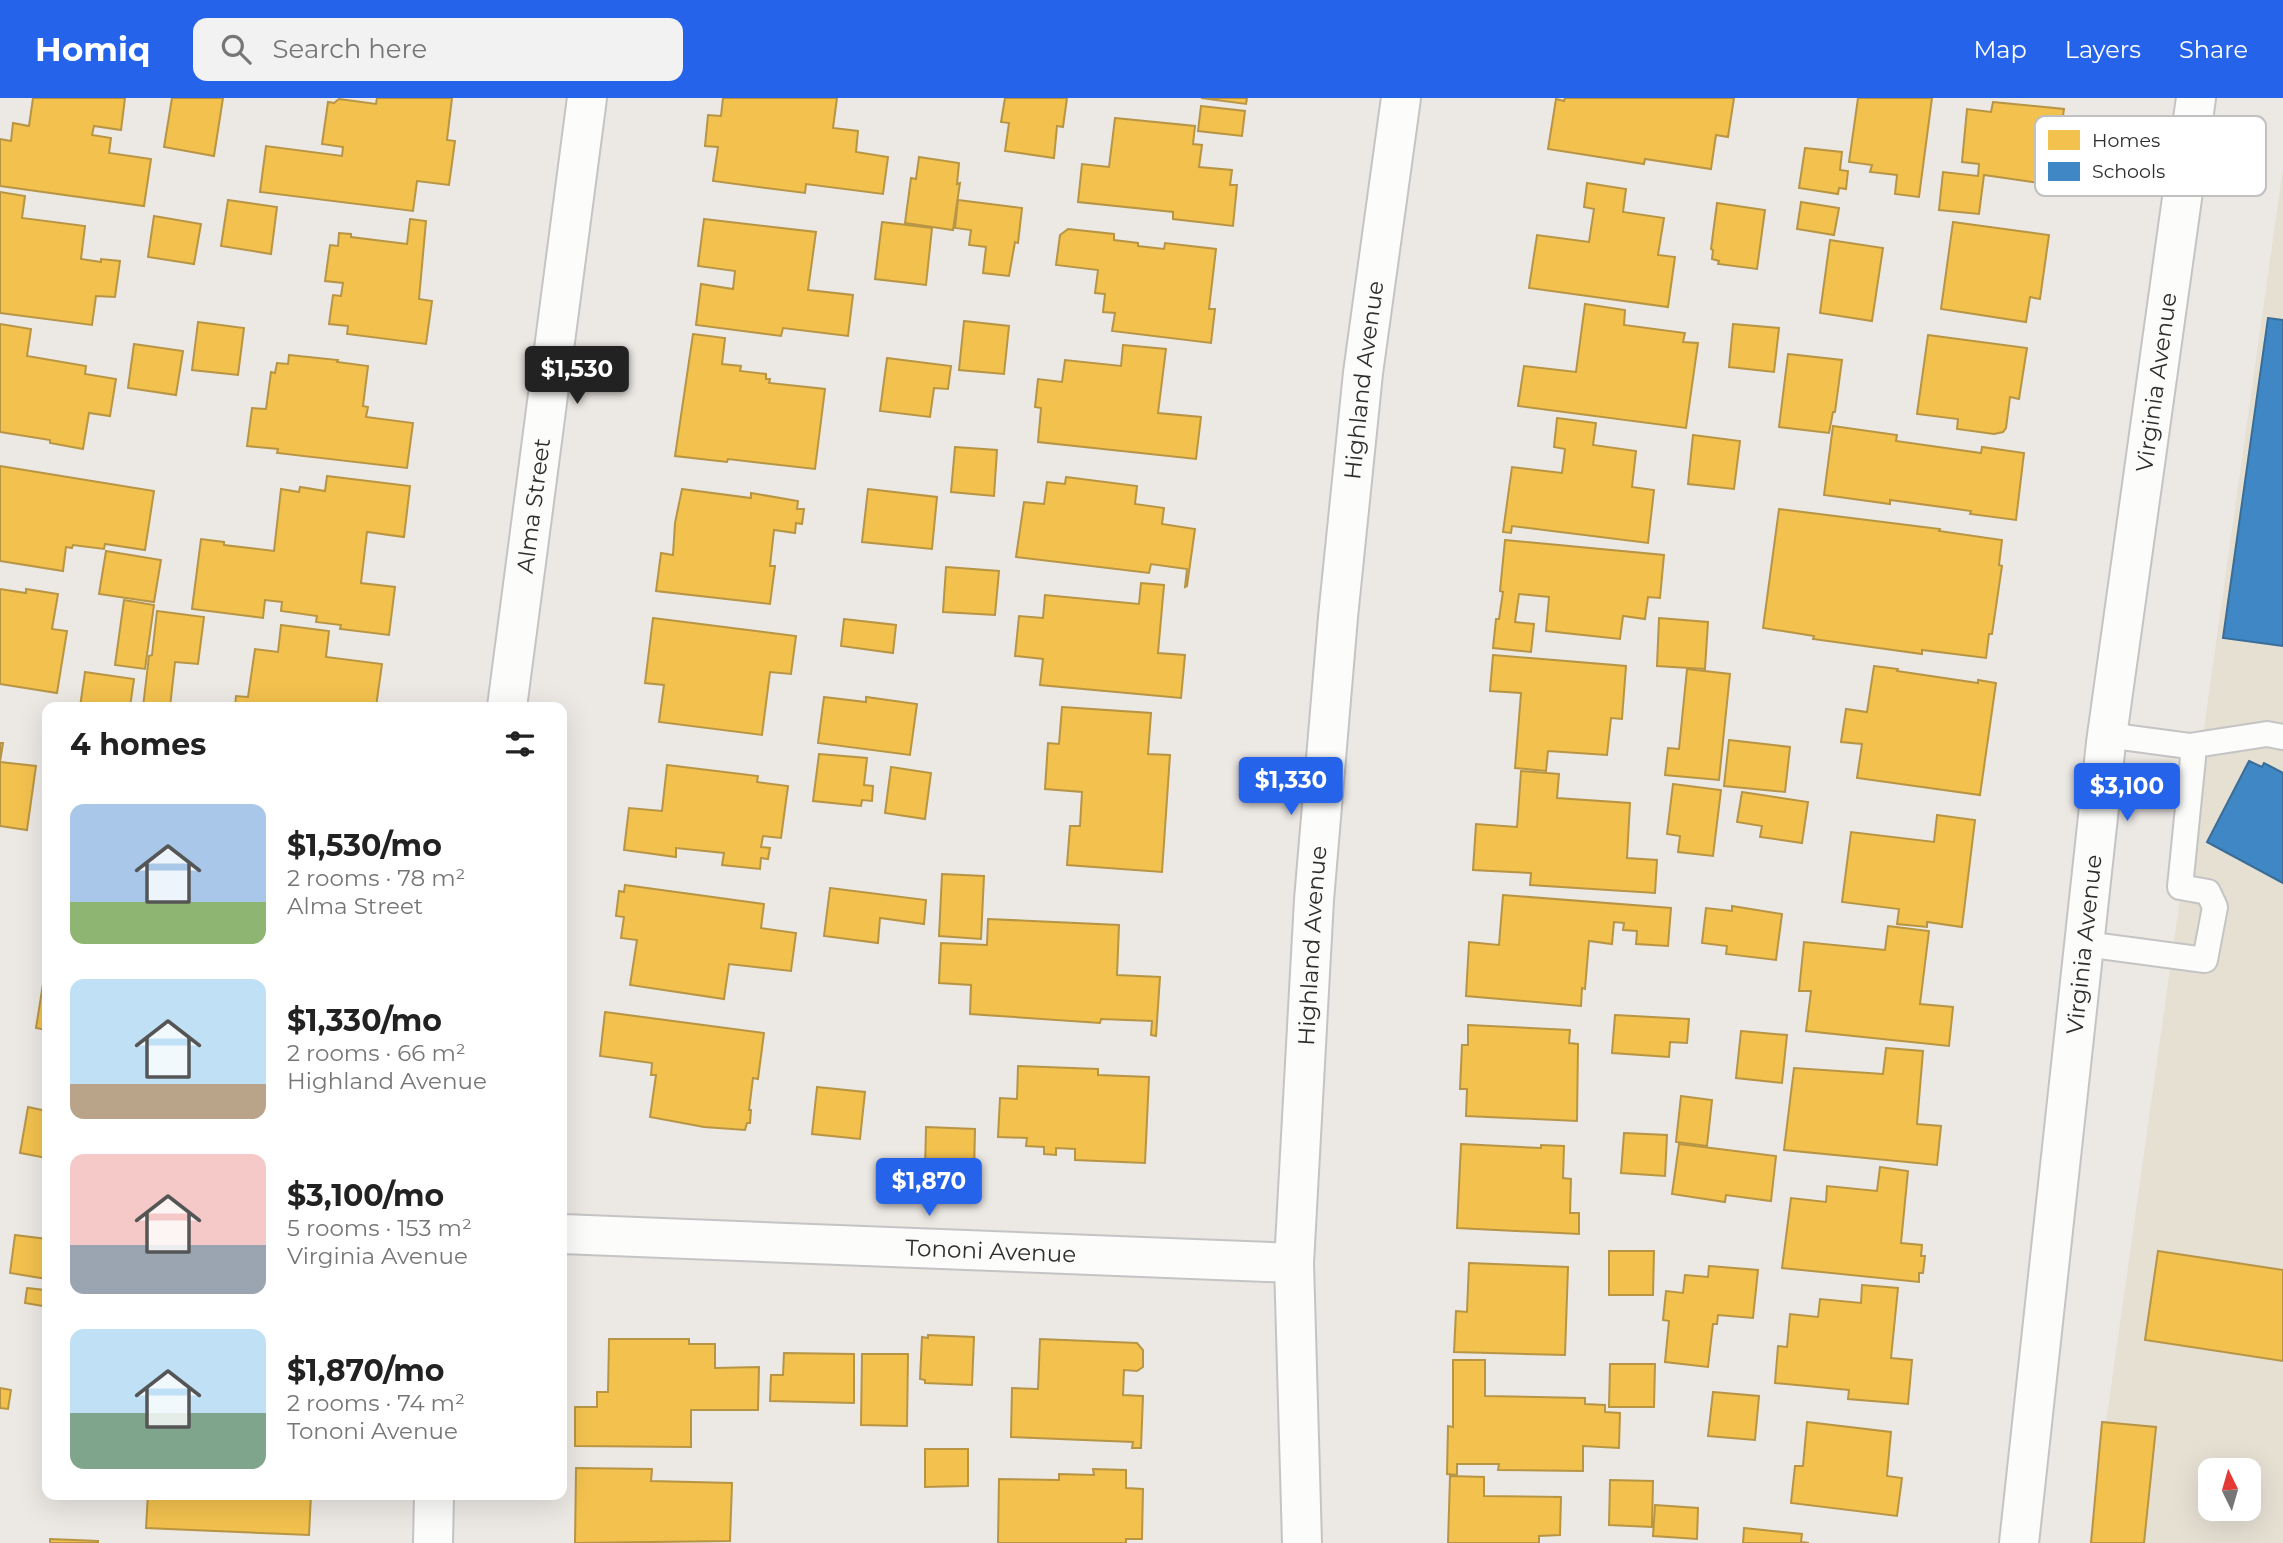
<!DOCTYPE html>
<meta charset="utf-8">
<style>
:root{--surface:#fff;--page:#f2f2f2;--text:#222;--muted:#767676;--accent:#2563eb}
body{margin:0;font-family:Montserrat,sans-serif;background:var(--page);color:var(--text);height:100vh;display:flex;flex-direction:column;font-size:26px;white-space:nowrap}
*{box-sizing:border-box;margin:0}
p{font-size:23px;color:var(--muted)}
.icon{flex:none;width:38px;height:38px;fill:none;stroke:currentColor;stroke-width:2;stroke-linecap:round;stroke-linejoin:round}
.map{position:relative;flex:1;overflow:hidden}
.sheet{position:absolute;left:42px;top:604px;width:525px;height:798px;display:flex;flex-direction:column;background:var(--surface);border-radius:14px;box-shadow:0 7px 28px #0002}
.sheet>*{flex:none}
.needle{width:46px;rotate:355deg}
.controls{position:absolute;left:2198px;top:1360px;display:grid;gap:14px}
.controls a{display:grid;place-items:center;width:63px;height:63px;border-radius:14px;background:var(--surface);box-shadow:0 7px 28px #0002;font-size:35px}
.price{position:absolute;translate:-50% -60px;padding:0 16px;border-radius:7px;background:var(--accent);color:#fff;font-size:23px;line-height:46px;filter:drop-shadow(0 2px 4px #0008)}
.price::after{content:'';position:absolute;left:50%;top:42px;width:21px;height:16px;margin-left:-10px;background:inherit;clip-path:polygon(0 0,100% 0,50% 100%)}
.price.on{background:#222;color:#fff}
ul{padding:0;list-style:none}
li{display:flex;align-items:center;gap:21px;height:175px;padding:0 28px}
li span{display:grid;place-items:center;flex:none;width:196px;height:140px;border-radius:14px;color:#555}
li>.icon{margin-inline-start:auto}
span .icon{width:84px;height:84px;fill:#fffc;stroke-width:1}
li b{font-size:30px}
h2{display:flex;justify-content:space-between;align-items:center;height:84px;padding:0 28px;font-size:30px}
header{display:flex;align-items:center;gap:42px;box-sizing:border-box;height:98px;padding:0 35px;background:var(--accent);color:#fff}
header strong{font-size:33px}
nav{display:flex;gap:38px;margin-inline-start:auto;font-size:24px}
.search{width:490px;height:63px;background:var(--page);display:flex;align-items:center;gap:18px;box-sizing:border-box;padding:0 24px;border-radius:14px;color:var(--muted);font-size:26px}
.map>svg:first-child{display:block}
</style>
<header>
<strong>Homiq</strong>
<div class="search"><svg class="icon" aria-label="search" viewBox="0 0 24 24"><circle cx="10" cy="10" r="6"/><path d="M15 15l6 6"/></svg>Search here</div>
<nav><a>Map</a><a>Layers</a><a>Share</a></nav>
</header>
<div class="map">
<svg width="2283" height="1445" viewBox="0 0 2283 1445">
<rect width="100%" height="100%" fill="#ece8e4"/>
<path fill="#e6e0d3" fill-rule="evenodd" d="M2283,70V1445H2089ZM2210,1372H2249V1410H2210Z"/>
<g fill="#f2c14e" stroke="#b79544" stroke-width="2">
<path d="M33,0H125L121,32L94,28L92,37L111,40L109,55L151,61L144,108L0,88V41L11,43L13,25L29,28Z"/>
<path d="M172,0H223L214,58L164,49Z"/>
<path d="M377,0H452L447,42L455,43L449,87L417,83L413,113L260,94L266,48L342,58L343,49L322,46L328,4L334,5L339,1L376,6Z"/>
<path d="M723,0H837L833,30L858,33L856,54L888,59L883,96L806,86L805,95L713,83L718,49L705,48L708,17L721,18Z"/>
<path d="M1005,0H1067L1063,29L1057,28L1054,60L1005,53L1009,25L1001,24Z"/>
<path d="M1201,0H1247L1246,6Z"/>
<path d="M1565,0H1734L1728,39L1716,37L1711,71L1645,61L1644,66L1548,51L1556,1L1564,3Z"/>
<path d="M1858,0H1932L1919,99L1895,96L1897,77L1870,74L1872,67L1849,64Z"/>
<path d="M1993,4L2064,11L2060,39L2071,40L2066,89L1984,77L1979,116L1939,112L1943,74L1978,78L1979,66L1962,64L1967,11L1991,14Z"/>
<path d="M1201,8L1245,13L1242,38L1198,33Z"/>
<path d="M1115,20L1195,28L1193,46L1202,47L1199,69L1232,72L1230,87H1237L1233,128L1173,121V114L1078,104L1082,66L1109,69Z"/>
<path d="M1805,50L1842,54L1840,72L1848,73L1846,91L1839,90L1838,96L1799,90Z"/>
<path d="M919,59L959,65L957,86L960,85L953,132L905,125L911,80L916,81Z"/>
<path d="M1587,85L1626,91L1623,114L1664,120L1658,157L1675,159L1668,209L1529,190L1537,137L1589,144L1594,111L1584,109Z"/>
<path d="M0,94L25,98L22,120L85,128L81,161L101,164V161L120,163L115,199L96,198L92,227L0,215Z"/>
<path d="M228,102L277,109L271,156L221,148Z"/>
<path d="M958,102L1022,110L1018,145L1015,144L1009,178L983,175L986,149L969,147L971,132L955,130Z"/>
<path d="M1801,104L1839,110L1834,137L1797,131Z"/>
<path d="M1717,105L1765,112L1757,171L1718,166L1719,163L1712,161L1713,152L1711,151Z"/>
<path d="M154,118L201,126L194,166L148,159Z"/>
<path d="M410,121L426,123L419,201L432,203L426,246L347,236L348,228L329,226L333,197L341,198L343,185L325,183L330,147L338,148L339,135L351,136V139L407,146Z"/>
<path d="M704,121L816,134L808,192L853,197L848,238L783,230L781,238L696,227L701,186L733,191L735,173L698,168Z"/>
<path d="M882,124L932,130L926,187L875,181Z"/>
<path d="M1953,124L2049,137L2040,201L2030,199L2026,224L1941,211Z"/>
<path d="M1068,131L1114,136V142L1138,145V148L1164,151L1165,145L1216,151L1209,211H1215L1211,245L1112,233L1115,215L1103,214L1105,196L1095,195L1098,172L1056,167L1060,137Z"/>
<path d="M1830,142L1883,150L1872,223L1820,215Z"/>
<path d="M1585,206L1625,212L1624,227L1685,235L1683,244L1698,245L1686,330L1518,308L1524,268L1576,274Z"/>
<path d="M964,223L1009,228L1004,276L959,272Z"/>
<path d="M198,224L244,230L238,277L192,272Z"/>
<path d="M0,226L31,231L27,258L86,268L85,276L116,281L110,318L89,315L83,351L50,345V342L0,334Z"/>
<path d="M1733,226L1779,230L1774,274L1729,269Z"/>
<path d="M693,236L725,240L722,266L741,268L740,273L766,276V281H770L769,285L825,291L815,371L728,361L727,364L675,358Z"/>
<path d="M1928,237L2027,250L2019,301L2010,299L2006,330L2003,334L1994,336L1957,331L1958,321L1917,316Z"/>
<path d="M134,246L183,253L176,297L128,290Z"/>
<path d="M1123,247L1166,251L1158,315L1201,319L1196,361L1038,344L1041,310L1035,309L1038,281L1062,284L1065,262L1121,268Z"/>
<path d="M1788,256L1842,262L1835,314H1833L1829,335L1779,329Z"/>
<path d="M289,257L338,262L337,264L368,268L363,308L368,309L366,319L413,325L407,370L277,355L278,351L247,348L252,310L266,311L271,274L275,275L277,265L288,266Z"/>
<path d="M887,260L951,268L948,291L934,290L930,319L880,313Z"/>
<path d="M1557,320L1596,325L1593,347L1636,353L1632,389L1654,392L1648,445L1512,428L1511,435L1503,434L1512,369L1562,375L1565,351L1554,349Z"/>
<path d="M1833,328L1897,337L1896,343L1981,355L1982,349L2024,355L2016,422L1970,416L1971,413L1890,402V406L1824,397Z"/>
<path d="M1693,337L1740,343L1734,391L1688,386Z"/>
<path d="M955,349L997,352L994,398L951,394Z"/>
<path d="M0,368L154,393L145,452L105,446L104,451L73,447L72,450L66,449L63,473L0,463Z"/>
<path d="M327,378L410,388L404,439L367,434L361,485L395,489L389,537L340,531L341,527L316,524L317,518L281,513L282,504L265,502L263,520L192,511L201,441L224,444V447L274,453L281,391L299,394L300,389L325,393Z"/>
<path d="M1066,379L1137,388L1135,406L1164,410L1162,426L1195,431L1187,488L1185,489L1187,471L1151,466L1149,475L1016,459L1024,404L1044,406L1047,384L1065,386Z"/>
<path d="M682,391L751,400V395L798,403L797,411H804L802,426L796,425L795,435L774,432L770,468H775L770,506L656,493L661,455L673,457L675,425Z"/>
<path d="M868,391L937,399L932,451L862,444Z"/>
<path d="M1779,411L1940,431L1939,433L2002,442L1999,467L2002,468L1992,536H1989L1986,560L1922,552V556L1813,541L1814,538L1763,530Z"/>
<path d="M1505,442L1664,457L1660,500L1648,499L1645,521L1623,518L1620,541L1546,533L1549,499L1519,496L1515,524L1534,526L1531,554L1493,550L1496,521H1499L1503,494L1500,493Z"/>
<path d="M106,453L161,462L154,504L99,496Z"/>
<path d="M946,469L999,473L995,517L943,514Z"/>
<path d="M1141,485L1164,487L1158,555L1185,557L1181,600L1040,587L1043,561L1015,558L1019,518L1043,520L1045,497L1139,506Z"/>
<path d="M0,491L26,495V491L58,496L52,531L67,533L57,595L0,586Z"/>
<path d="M124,502L154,507L145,571L115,567Z"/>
<path d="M157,513L204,519L198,566L175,564L170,609H143L149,558L152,557Z"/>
<path d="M653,520L796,538L791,576L770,574L762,637L659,624L664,587L645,585Z"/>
<path d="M1659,520L1708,524L1705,571L1657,568Z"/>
<path d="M844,521L896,527L893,555L841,548Z"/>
<path d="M281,527L329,533L326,559L382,566L376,609H235L236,598L248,599L255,551L278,554Z"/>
<path d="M1493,557L1626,568L1622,621L1611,620L1607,657L1548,653L1546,673L1515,670L1521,595L1490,593Z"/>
<path d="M1874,568L1898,571L1897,573L1978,585V582L1996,585L1980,697L1857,680L1862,646L1841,644L1846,611L1867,614Z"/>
<path d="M1687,571L1730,576L1719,682L1665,677L1668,650L1679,651Z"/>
<path d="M85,574L134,581L130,609H80Z"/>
<path d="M824,599L866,604V599L917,606L910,657L818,645Z"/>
<path d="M1062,609L1151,615L1148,656L1170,657L1162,774L1067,767L1070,728H1080L1082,694L1045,691L1048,645L1059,646Z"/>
<path d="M1729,642L1790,649L1785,694L1724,688Z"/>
<path d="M0,645H3L0,664L36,668L27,732L0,728Z"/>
<path d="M819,656L867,660L864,687L873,688L872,703L862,702L861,708L813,703Z"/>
<path d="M667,667L758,678L757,684L788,688L781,740L763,738L761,749L770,750L768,761L761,760L760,771L722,767L724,755L676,750V759L624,752L629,710L662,713Z"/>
<path d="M891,669L931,675L925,721L885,715Z"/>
<path d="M1521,673L1559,676L1557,700L1630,705L1627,760L1657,762L1655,795L1530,787L1531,775L1473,772L1476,726L1517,729Z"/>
<path d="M1673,686L1721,692L1713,758L1678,754L1680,738L1667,736Z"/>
<path d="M1742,694L1808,704L1802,745L1760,739L1762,728L1737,724Z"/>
<path d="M1937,717L1975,722L1962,829L1927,824V829L1897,826L1899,811L1842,804L1851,734L1934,744Z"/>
<path d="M942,776L984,778L981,841L939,838Z"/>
<path d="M625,787L764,806L761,830L796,835L791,873L729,866L724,901L630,887L637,842L621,840L624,819L616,818L619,793L624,794Z"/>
<path d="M830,790L926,802L924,826L880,820L878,845L824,838Z"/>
<path d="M1503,797L1671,810L1668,848L1636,846L1637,833L1623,832L1624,825L1614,824L1612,846L1589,843L1585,891L1582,890L1581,908L1466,898L1469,844L1499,847Z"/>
<path d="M1732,808L1782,816L1776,862L1726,856L1727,848L1702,845L1706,810L1732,813Z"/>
<path d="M988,821L1119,827L1117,877L1160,879L1156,938L1151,937L1152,923L1101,921L1100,925L970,916L971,887L939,885L941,845L987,847Z"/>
<path d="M1888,828L1929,833L1920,906L1953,909L1949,948L1806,933L1811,893H1799L1804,844L1885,852Z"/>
<path d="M43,886L47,887V932L36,930Z"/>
<path d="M605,914L764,935L758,981L753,980L749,1012H751L750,1025H747L745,1032L704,1029L650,1019L656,977H651L652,965L600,958Z"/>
<path d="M1615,917L1689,921L1687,945L1670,944L1669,959L1612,955Z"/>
<path d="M1468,927L1570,932L1569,945L1578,946L1577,1023L1466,1018L1467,991H1460L1462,947H1468Z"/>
<path d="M1741,933L1787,937L1782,985L1736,980Z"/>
<path d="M1886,950L1923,953L1917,1026L1941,1028L1937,1067L1784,1052L1794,970L1883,976Z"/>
<path d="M1018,968L1098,971V977L1149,979L1145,1065L1075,1062V1051L1056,1050V1057L1044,1056V1049L1026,1048L1027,1040L998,1039L1000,1000L1017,1001Z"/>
<path d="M817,989L865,994L860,1041L812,1036Z"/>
<path d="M1681,998L1712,1002L1707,1048L1676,1044Z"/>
<path d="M28,1009L47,1013V1060L20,1055Z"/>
<path d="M926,1029L975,1031L974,1075L925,1073Z"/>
<path d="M1624,1035L1667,1037L1665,1078L1621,1075Z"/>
<path d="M1461,1046L1541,1050V1047L1564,1048L1563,1080L1571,1081L1570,1115H1579V1136L1457,1130Z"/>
<path d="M1679,1046L1776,1058L1771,1103L1726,1097L1725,1104L1672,1096Z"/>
<path d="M1880,1069L1908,1073L1901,1145L1922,1147L1921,1158H1925L1923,1175H1919V1184L1782,1170L1791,1100L1826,1104L1827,1088L1877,1093Z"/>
<path d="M15,1137L47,1141V1181L10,1175Z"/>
<path d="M1609,1153H1654L1653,1197H1609Z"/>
<path d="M2158,1153L2283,1172V1263L2145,1242Z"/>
<path d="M1469,1165L1568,1169L1565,1257L1454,1254L1456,1213L1467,1214Z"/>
<path d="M1709,1168L1758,1172L1753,1220L1718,1217L1717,1226H1713L1708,1269L1665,1264L1669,1223L1663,1222L1666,1193L1683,1195L1685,1177L1708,1179Z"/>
<path d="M1862,1187L1898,1190L1891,1260L1912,1262L1908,1306L1848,1301L1849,1292L1775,1285L1778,1248L1787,1249L1790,1216L1818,1219L1820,1201L1861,1205Z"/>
<path d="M27,1190L45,1192L43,1208L25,1205Z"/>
<path d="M928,1237L974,1239L972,1287L925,1285V1282L920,1281L922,1239L928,1240Z"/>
<path d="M609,1241H689V1246H715V1270L759,1269L758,1312H691V1349L575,1348V1309H597V1294H608Z"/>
<path d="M1040,1241L1137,1245L1143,1252V1269L1137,1273L1124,1272L1123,1297L1143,1298L1141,1350H1132L1133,1344L1011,1339L1012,1290L1038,1291Z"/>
<path d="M784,1255L854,1256V1305L770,1303L771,1277H783Z"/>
<path d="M862,1256H908L907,1328L861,1327Z"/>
<path d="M1453,1262H1485V1298L1585,1300V1306L1605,1307V1314L1620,1315L1619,1350L1583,1348V1373L1498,1372L1499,1366H1457V1377L1447,1376L1448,1328L1453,1329Z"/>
<path d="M1610,1266H1655L1654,1309H1609Z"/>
<path d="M0,1290L11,1292L8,1311L0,1310Z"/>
<path d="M1713,1294L1759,1298L1755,1342L1708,1338Z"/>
<path d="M1807,1324L1891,1334L1887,1378L1902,1380L1897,1418L1791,1405L1795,1368H1803Z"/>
<path d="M2102,1324L2156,1329L2144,1445H2091Z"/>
<path d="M925,1351H968V1388L925,1389Z"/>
<path d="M576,1370L652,1371L651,1383L732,1385L730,1443L575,1445Z"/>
<path d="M1093,1371L1126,1372V1390L1143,1391L1142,1441H1126V1445H998L999,1381L1059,1382V1376L1094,1377Z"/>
<path d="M1450,1378L1484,1379V1398L1561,1399L1560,1437L1539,1438V1445H1448Z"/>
<path d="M1610,1382L1653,1383L1652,1429L1609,1427Z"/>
<path d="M148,1396H311L309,1437L146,1430Z"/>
<path d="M1655,1407L1698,1410L1697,1441L1653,1438Z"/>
<path d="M1744,1430L1802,1436L1801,1444L1809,1445H1743Z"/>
<path d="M50,1441L98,1443V1445H50Z"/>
</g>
<g fill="#3f88c5" stroke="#3a6d98" stroke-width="2">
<path d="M2268,220L2283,222V548L2223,540Z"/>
<path d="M2249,663L2262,669L2264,665L2283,675V785L2207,744Z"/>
</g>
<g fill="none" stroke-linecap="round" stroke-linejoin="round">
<g stroke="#c5c4c5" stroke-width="28">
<g id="service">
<path d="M2189,648L2267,636L2283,639"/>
<path d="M2085,846L2205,862L2215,809L2208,794L2180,789L2193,660L2189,648L2107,637"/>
</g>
</g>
<g stroke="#c5c4c5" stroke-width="42">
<g id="minor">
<path id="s1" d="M507,609L587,0"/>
<path id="s2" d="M562,1136L1294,1165"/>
<path d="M433,1445L434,1396"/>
<path id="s3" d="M1302,1445L1294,1165L1314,802L1338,519L1363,275L1401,0"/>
<path id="s4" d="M2019,1445L2106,645L2196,0"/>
</g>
</g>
<use href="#service" stroke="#fcfcfb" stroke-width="24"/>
<use href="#minor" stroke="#fcfcfb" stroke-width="38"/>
</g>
<g text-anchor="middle" stroke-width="7" stroke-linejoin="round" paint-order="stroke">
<g font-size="23" fill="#2e2e2e" stroke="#fff">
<text dy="8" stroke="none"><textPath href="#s3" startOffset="1166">Highland Avenue</textPath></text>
<text dy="8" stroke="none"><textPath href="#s4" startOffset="1169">Virginia Avenue</textPath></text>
<text dy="8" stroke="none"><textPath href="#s1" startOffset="203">Alma Street</textPath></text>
<text dy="8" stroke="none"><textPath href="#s3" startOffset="598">Highland Avenue</textPath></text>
<text dy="8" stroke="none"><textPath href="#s4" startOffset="602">Virginia Avenue</textPath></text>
<text dy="8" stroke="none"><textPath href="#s2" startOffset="429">Tononi Avenue</textPath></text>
</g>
</g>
<rect x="2035" y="18" width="231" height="80" rx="10" fill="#fff" stroke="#c0c0c0" stroke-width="2"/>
<rect x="2048" y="32" width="32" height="20" fill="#f2c14e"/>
<rect x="2048" y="64" width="32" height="19" fill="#3f88c5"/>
<g font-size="19" fill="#2e2e2e">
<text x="2092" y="49">Homes</text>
<text x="2092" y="80">Schools</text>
</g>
</svg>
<div class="controls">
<a><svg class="needle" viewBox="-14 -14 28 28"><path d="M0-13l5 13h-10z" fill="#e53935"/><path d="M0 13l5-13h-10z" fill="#767676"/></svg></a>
</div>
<b class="price on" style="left:577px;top:308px">$1,530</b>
<b class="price" style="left:1291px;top:719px">$1,330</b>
<b class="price" style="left:2127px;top:725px">$3,100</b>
<b class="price" style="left:929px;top:1120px">$1,870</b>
<section class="sheet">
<h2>4 homes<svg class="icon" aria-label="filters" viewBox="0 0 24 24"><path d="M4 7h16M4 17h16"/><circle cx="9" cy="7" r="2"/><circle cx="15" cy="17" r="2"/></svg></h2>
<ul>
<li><span style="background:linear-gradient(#a9c7e8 70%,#8fb573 0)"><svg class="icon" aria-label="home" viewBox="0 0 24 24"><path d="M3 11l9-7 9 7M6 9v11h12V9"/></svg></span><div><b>$1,530/mo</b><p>2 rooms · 78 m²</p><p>Alma Street</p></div></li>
<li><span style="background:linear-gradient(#bfe0f5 75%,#b9a48a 0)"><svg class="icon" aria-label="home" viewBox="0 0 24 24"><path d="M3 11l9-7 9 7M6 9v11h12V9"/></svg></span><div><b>$1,330/mo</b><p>2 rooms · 66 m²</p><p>Highland Avenue</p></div></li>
<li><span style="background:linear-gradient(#f6c9c9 65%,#9aa5b1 0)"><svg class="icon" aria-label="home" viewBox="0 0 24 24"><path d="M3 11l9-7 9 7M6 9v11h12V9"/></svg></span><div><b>$3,100/mo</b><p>5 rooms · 153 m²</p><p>Virginia Avenue</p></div></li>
<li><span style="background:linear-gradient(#bfe0f5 60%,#7fa58c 0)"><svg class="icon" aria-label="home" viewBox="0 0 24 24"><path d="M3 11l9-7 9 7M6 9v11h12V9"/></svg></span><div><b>$1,870/mo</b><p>2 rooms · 74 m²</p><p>Tononi Avenue</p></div></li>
</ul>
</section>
</div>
